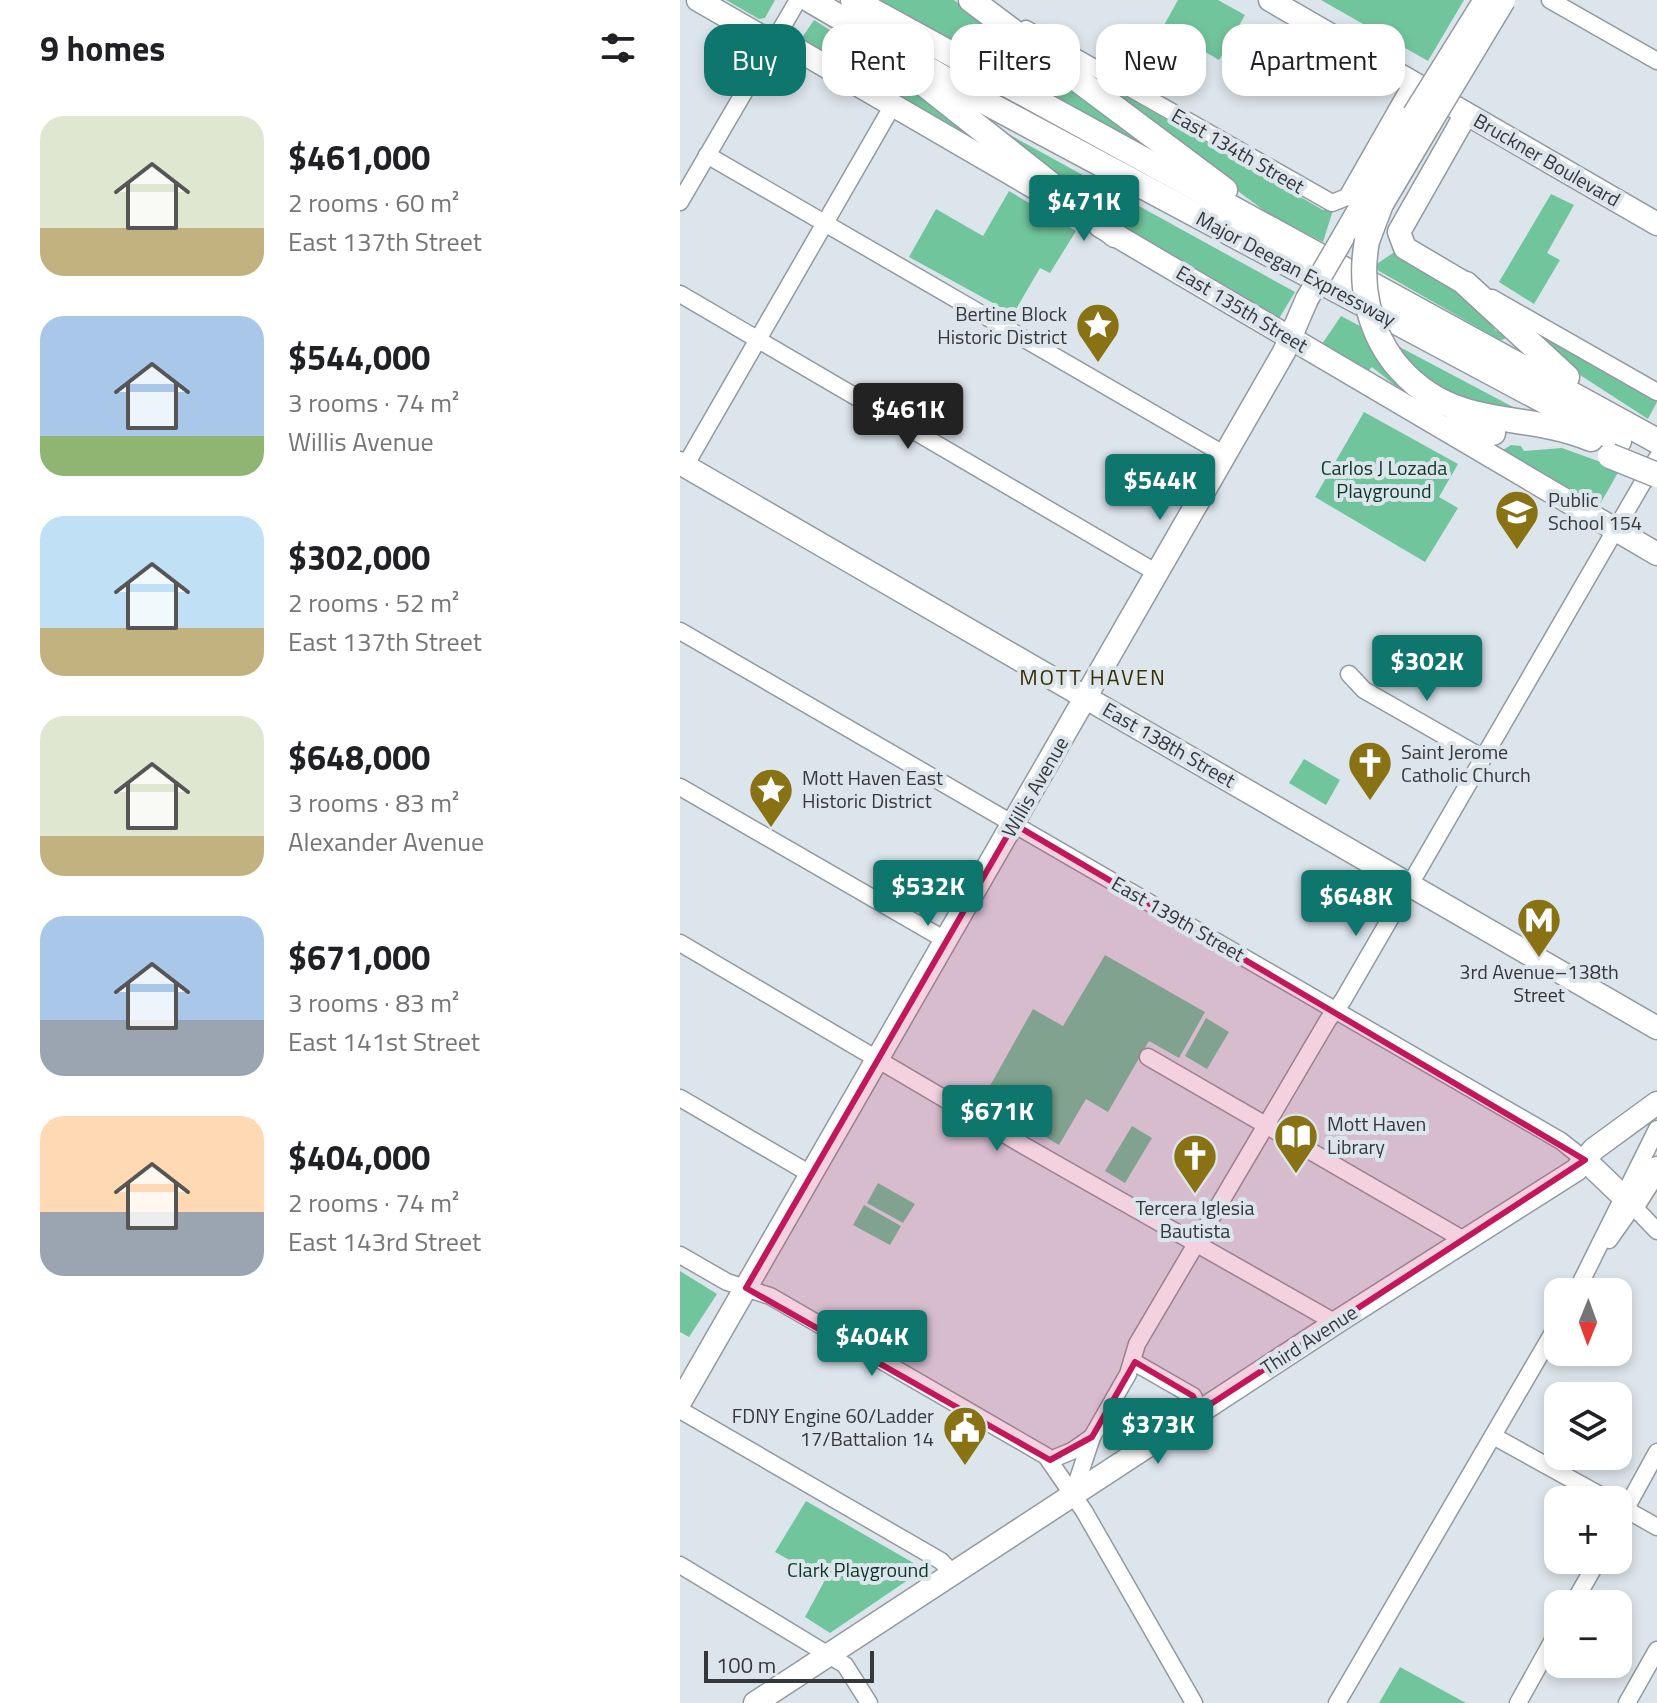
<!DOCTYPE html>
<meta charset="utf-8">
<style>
:root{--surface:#fff;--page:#f2f2f2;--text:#202124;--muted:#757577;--accent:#0f766e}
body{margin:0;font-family:"Titillium Web",sans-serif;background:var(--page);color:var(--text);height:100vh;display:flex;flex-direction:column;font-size:30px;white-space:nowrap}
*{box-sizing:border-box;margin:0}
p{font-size:26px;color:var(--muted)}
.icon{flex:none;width:44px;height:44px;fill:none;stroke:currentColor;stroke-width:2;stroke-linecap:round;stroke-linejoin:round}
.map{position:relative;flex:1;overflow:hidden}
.details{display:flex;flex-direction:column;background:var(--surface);width:680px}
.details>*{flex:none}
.banner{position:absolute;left:24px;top:24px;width:760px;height:72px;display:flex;gap:16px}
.needle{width:52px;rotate:181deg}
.fabs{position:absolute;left:864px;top:1278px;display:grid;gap:16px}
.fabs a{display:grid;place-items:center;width:88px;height:88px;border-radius:16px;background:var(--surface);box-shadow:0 4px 12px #0003;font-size:40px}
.scale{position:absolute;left:24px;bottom:20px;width:170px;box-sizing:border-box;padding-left:8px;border:4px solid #35383b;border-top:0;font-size:22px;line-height:28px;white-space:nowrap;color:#35383b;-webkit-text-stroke:6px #dde5ec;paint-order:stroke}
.price{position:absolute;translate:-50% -68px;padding:0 18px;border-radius:8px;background:var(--accent);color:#fff;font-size:26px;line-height:52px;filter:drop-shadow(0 2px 4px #0008)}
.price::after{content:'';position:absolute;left:50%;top:48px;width:24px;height:18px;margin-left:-12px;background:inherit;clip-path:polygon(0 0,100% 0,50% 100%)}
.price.selected{background:#222;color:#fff}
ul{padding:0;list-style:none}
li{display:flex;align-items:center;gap:24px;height:200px;padding:0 40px}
li span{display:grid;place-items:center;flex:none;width:224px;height:160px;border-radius:24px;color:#555}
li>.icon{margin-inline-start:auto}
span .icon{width:96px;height:96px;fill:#fffc;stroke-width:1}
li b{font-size:34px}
h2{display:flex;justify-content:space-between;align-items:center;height:96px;padding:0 40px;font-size:34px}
.chip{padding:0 28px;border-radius:24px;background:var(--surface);box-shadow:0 4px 12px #0003;font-size:28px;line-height:72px}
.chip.selected{background:var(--accent);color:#fff}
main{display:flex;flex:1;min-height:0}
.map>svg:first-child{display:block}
</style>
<main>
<section class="details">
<h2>9 homes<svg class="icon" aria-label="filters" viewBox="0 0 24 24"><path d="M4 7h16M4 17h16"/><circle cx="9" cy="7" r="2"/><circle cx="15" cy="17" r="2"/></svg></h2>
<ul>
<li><span style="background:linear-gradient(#dfe7d0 70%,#c2b280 0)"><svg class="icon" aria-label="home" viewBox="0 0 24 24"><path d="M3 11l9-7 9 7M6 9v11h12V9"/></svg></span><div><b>$461,000</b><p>2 rooms · 60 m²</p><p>East 137th Street</p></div></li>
<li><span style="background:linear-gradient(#a9c7e8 75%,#8fb573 0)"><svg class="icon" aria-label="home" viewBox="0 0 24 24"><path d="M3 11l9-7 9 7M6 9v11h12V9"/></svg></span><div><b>$544,000</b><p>3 rooms · 74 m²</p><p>Willis Avenue</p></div></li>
<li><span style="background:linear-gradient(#bfe0f5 70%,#c2b280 0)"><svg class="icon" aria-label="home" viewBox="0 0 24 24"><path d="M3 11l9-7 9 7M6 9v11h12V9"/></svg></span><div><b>$302,000</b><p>2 rooms · 52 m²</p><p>East 137th Street</p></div></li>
<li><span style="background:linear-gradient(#dfe7d0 75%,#c2b280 0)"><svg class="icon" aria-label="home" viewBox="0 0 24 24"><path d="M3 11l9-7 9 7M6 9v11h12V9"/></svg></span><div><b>$648,000</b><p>3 rooms · 83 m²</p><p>Alexander Avenue</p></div></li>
<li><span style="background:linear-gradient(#a9c7e8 65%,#9aa5b1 0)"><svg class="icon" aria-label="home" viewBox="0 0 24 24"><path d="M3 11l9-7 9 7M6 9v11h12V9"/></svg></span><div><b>$671,000</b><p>3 rooms · 83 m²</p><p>East 141st Street</p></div></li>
<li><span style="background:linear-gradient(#ffd9b3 60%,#9aa5b1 0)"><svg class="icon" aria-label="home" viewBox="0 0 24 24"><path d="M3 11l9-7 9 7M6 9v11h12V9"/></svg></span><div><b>$404,000</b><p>2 rooms · 74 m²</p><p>East 143rd Street</p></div></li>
</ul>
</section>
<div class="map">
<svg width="977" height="1703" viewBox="0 0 977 1703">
<rect width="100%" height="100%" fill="#dde5ec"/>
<g fill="#71c59c">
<path d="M46,0H95L85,18L79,19Z"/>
<path d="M199,0H274L475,152Z"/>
<path d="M498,0H538L565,15L539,60L483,27Z"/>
<path d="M641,0H784L748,61Z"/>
<path d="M134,20L177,47L181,45L331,165L119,42Z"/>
<path d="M378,57L643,210H653L643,242L590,215Z"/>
<path d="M303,120L615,292L598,320L402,205Z"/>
<path d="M329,191L396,231L370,273L360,268L333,314L229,257L256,209L303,236Z"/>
<path d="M871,194L894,205L867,253L880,260L854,304L819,282Z"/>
<path d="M716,251L793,301L816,331L822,328L825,339L820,340L692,267Z"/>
<path d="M661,316L835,408L833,414L720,384L717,387L692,367L688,371L642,344Z"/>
<path d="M837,320L977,402L968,419L869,355Z"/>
<path d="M684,412L778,464L759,497L778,508L745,562L635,497Z"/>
<path d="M831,445L841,446L844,451L882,448L940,469L919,506L823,450Z"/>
<path d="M624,759L660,780L646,805L609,783Z"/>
<path d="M425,955L525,1012L499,1058L469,1041L428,1112L406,1099L379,1145L302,1100L353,1009L383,1026Z"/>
<path d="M526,1018L549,1032L527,1069L505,1056Z"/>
<path d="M452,1126L472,1138L445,1183L425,1171Z"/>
<path d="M198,1183L235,1204L223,1223L187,1203Z"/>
<path d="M184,1205L221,1226L210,1245L173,1225Z"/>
<path d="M0,1271L37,1294L9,1337L0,1332Z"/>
<path d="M126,1501L244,1569L150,1633L125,1617L145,1580L95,1552Z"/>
<path d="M720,1667L786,1703H699Z"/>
</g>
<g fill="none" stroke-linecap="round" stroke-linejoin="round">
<g stroke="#9299a0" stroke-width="19">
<g id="minor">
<path d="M870,0L977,61"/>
<path d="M346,29L652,203L667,197L732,83"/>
<path d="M27,155L545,455"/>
<path d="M0,202L118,0"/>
<path d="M0,294L477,573"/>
<path d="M812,298L977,392"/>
<path d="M5,466L213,105"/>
<path d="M0,631L881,1141L905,1160"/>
<path d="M669,674L684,690L803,758"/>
<path d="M0,787L267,941"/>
<path d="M0,943L348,1148L656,1323"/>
<path d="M468,1057L784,1240"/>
<path d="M0,1098L132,1175"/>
<path d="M929,1240L953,1206L977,1231"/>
<path d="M0,1255L47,1282L90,1296L366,1456L404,1511L514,1703"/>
<path d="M896,1292L977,1129"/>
<path d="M452,1361L513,1396L520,1411"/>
<path d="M0,1410L261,1561L273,1574"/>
<path d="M815,1437L929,1500"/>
<path d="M370,1460L392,1451L412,1437"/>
<path d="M393,1494L412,1437L448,1374L457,1344L648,1020L663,1000L977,458"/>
<path d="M938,1505L977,1527"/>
<path d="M938,1523L977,1452"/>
<path d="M0,1565L165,1665L189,1703"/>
<path d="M893,1604L918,1560"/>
<path d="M657,1703L878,1324"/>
<path d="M838,1703L878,1631"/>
<path d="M947,1703L977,1650"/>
</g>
</g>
<g stroke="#9299a0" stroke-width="25">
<g id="major">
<path d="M18,0L79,35L111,46L383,204"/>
<path d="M590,0L977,224"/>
<path d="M786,114L719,232L725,248L786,284"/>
<path d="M420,226L977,554"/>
<path d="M658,246L734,114"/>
<path d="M0,463L977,1028"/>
<path d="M905,1160L953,1206L977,1168"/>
<path d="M0,1402L604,352L627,299"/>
<path d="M75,1703L663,1318L896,1170L914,1149L977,1103"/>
</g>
</g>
<g stroke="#9299a0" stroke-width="27">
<g id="highway">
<path d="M130,0L303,101L939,441"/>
<path d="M173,0L977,441"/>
<path d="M291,0L545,190"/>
<path d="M225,69L435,235"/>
<path d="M687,241L701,204L749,123"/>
<path d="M786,284L887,377"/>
<path d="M714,362C771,433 838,409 911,439"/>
<path d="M768,428L813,433"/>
</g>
</g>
<use href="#minor" stroke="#fff" stroke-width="16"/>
<use href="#major" stroke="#fff" stroke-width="22"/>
<use href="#highway" stroke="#fff" stroke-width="24"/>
<g stroke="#9299a0" stroke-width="25" stroke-linecap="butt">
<g id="major-bridge">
<path d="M734,114L805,0"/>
<path d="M627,299L658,246"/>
</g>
</g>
<g stroke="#9299a0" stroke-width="27" stroke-linecap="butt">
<g id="highway-bridge">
<path d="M749,123L823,0"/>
<path d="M687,241C679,284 688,328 714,362"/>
<path d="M930,456L977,475"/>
</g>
</g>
<use href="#major-bridge" stroke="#fff" stroke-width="22"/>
<use href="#highway-bridge" stroke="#fff" stroke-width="24"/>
</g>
<path fill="#c2185b" fill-opacity="0.2" stroke="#c2185b" stroke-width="6" stroke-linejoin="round" d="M334,824L905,1160L520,1411L513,1396L455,1362L412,1437L370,1460L66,1288Z"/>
<defs>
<g id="sight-pin" transform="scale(2.3)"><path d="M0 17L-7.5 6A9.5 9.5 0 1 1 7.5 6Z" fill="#887214" stroke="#dde5ec"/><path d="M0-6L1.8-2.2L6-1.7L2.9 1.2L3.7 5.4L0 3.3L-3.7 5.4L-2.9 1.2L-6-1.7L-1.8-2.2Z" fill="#fff"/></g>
<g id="school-pin" transform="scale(2.3)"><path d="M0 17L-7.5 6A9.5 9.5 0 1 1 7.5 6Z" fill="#887214" stroke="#dde5ec"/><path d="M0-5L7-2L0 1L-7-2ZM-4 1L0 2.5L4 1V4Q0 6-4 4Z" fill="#fff"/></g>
<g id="church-pin" transform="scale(2.3)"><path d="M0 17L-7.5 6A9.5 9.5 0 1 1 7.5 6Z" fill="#887214" stroke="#dde5ec"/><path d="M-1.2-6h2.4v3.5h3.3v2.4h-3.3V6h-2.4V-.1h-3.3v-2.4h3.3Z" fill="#fff"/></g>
<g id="metro-pin" transform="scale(2.3)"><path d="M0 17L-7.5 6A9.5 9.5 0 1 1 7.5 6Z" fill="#887214" stroke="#dde5ec"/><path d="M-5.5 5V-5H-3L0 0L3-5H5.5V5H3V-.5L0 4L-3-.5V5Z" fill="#fff"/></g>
<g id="library-pin" transform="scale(2.3)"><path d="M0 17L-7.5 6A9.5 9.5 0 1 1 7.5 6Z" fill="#887214" stroke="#dde5ec"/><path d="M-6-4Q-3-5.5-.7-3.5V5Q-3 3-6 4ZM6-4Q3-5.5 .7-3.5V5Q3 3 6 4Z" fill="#fff"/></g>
<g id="civic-pin" transform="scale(2.3)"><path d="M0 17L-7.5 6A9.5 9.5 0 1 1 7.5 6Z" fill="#887214" stroke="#dde5ec"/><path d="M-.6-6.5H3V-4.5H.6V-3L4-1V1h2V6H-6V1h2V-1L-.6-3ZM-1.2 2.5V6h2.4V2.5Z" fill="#fff"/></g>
</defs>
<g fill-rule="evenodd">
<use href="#sight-pin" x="418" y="325"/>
<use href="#school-pin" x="837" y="512"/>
<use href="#church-pin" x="690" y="763"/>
<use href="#sight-pin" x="91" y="790"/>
<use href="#metro-pin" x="859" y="920"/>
<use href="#library-pin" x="616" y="1136"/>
<use href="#church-pin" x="515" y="1156"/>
<use href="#civic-pin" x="285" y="1428"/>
</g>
<g text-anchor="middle" stroke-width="8" stroke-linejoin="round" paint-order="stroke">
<g font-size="20" fill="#35383b" stroke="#dde5ec">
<text transform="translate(558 151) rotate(30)" y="7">East 134th Street</text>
<text transform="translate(867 160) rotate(30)" y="7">Bruckner Boulevard</text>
<text transform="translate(616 269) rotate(28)" y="7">Major Deegan Expressway</text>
<text transform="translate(562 309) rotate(31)" y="7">East 135th Street</text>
<text transform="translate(489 745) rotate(30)" y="7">East 138th Street</text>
<text transform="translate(355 787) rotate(-60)" y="7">Willis Avenue</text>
<text transform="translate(498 919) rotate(30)" y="7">East 139th Street</text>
<text transform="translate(629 1340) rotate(-33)" y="7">Third Avenue</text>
</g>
<g font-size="20" fill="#35383b" stroke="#dde5ec" text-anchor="start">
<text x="387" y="321" text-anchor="end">Bertine Block<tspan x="387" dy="23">Historic District</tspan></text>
<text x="868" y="507">Public<tspan x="868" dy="23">School 154</tspan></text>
<text x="721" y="759">Saint Jerome<tspan x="721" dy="23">Catholic Church</tspan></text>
<text x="122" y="785">Mott Haven East<tspan x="122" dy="23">Historic District</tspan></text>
<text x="859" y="979" text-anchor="middle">3rd Avenue–138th<tspan x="859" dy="23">Street</tspan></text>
<text x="647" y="1131">Mott Haven<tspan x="647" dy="23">Library</tspan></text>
<text x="515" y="1215" text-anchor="middle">Tercera Iglesia<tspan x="515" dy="23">Bautista</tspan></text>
<text x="254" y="1423" text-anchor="end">FDNY Engine 60/Ladder<tspan x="254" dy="23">17/Battalion 14</tspan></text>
</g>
<g font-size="20" fill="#0b3725" stroke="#dde5ec">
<text x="704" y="475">Carlos J Lozada<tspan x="704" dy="23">Playground</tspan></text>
<text x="178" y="1577">Clark Playground</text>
</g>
<g font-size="22" letter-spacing="2" fill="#392f04" stroke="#dde5ec">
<text x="413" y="685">MOTT HAVEN</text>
</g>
</g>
</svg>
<div class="fabs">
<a><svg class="needle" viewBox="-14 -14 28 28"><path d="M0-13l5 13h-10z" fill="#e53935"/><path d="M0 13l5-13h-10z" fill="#757577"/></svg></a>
<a><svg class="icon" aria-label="layers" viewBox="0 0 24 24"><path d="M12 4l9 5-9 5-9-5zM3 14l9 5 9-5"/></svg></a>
<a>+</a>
<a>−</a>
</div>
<div class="scale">100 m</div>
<b class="price" style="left:404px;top:243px">$471K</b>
<b class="price selected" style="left:228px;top:451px">$461K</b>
<b class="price" style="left:480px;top:522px">$544K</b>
<b class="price" style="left:747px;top:703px">$302K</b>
<b class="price" style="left:248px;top:928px">$532K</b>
<b class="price" style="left:676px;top:938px">$648K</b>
<b class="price" style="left:317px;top:1153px">$671K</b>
<b class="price" style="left:192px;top:1378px">$404K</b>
<b class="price" style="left:478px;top:1466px">$373K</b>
<div class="banner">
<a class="chip selected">Buy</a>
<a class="chip">Rent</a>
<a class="chip">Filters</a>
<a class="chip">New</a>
<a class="chip">Apartment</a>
</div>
</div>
</main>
